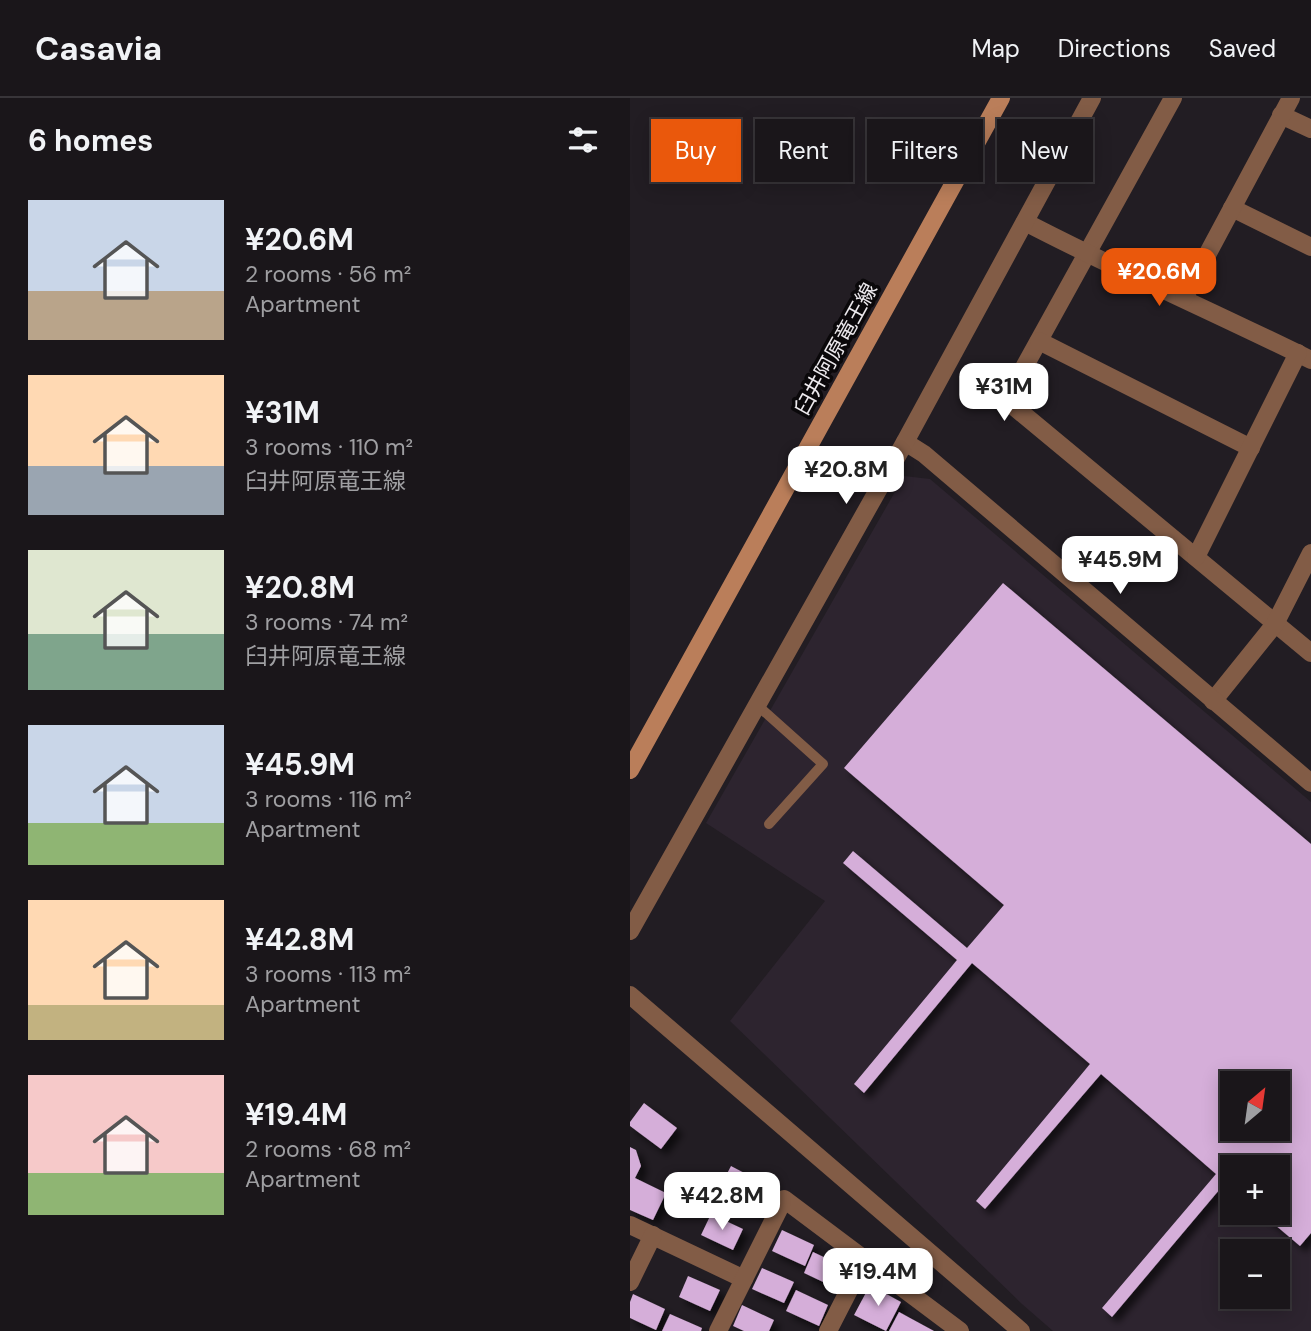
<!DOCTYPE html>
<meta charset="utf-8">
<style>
:root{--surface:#1a161a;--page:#231f23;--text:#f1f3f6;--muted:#9f9fa2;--line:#383539;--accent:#ea580c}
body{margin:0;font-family:"DM Sans","Noto Sans JP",sans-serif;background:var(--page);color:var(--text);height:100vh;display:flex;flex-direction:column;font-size:26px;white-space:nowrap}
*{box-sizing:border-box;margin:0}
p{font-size:23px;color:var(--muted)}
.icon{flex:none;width:38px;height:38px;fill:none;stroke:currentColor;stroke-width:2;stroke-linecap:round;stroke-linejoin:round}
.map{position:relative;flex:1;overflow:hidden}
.sheet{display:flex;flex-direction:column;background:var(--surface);width:630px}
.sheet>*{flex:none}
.guide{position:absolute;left:21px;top:21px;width:555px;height:63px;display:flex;gap:14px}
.needle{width:46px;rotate:29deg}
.controls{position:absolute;left:590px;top:973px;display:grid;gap:14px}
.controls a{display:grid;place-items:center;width:70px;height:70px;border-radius:0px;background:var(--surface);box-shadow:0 4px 18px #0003,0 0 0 2px var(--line);font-size:35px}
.price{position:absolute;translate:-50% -60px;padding:0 16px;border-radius:14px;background:#fff;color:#222;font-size:23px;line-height:46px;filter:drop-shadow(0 2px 4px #0008)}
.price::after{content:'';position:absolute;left:50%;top:42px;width:21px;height:16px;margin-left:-10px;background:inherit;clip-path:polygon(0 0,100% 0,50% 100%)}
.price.current{background:var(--accent);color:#fff}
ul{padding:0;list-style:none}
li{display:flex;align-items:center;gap:21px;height:175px;padding:0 28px}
li span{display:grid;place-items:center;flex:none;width:196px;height:140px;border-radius:0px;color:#555}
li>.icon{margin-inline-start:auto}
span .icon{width:84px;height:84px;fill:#fffc;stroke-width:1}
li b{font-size:30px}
h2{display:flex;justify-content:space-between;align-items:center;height:84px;padding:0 28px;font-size:30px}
.pill{padding:0 24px;border-radius:0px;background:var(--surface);box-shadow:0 4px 18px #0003,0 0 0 2px var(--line);font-size:24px;line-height:63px}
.pill.current{background:var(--accent);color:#fff}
header{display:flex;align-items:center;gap:42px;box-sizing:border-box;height:98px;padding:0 35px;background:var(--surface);border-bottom:2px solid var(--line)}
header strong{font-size:33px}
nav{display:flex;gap:38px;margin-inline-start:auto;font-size:24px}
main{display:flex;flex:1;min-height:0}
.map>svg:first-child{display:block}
</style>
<header>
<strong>Casavia</strong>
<nav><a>Map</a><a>Directions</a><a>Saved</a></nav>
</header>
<main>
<section class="sheet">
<h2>6 homes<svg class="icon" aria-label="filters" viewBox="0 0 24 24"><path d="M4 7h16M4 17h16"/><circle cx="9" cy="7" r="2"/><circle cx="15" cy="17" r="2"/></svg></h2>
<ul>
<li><span style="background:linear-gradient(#c9d6e8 65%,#b9a48a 0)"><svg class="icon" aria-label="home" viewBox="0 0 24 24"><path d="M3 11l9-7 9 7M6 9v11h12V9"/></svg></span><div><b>¥20.6M</b><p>2 rooms · 56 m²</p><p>Apartment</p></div></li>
<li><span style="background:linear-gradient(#ffd9b3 65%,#9aa5b1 0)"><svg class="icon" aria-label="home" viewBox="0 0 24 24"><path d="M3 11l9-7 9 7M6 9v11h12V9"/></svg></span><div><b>¥31M</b><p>3 rooms · 110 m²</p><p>臼井阿原竜王線</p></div></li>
<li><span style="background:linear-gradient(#dfe7d0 60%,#7fa58c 0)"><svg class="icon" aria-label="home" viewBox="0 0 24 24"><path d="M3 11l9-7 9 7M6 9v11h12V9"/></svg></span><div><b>¥20.8M</b><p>3 rooms · 74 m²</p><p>臼井阿原竜王線</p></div></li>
<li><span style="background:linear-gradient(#c9d6e8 70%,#8fb573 0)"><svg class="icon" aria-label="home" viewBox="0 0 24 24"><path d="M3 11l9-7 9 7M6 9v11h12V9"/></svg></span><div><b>¥45.9M</b><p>3 rooms · 116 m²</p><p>Apartment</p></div></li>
<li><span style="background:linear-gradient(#ffd9b3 75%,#c2b280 0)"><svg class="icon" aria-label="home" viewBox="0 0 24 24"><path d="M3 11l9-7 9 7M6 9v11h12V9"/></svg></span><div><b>¥42.8M</b><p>3 rooms · 113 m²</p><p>Apartment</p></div></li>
<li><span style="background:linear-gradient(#f6c9c9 70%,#8fb573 0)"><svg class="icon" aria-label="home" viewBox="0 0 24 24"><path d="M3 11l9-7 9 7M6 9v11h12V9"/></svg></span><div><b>¥19.4M</b><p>2 rooms · 68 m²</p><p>Apartment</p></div></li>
</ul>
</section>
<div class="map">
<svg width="681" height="1233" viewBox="0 0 681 1233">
<defs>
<filter id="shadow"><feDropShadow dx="6" dy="6" stdDeviation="3.5" flood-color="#0009"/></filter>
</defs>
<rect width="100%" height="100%" fill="#221d23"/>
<path fill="#2d242f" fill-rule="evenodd" d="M274,378L300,381L681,704V1233H423L392,1206L100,923L195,803L76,725ZM602,985H648V1031H602ZM602,1069H648V1115H602ZM602,1153H648V1199H602Z"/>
<g fill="#d5aed9" fill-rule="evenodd" filter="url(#shadow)">
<path d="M373,485L681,746V1135L670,1148L631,1115H648V1069H602V1090L595,1085L482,1219L472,1210L586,1076L471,976L355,1111L346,1103L460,966L342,865L234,995L224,986L327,862L213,765L223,753L337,850L374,807L214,670ZM602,985H648V1031H602Z"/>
<path d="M14,1005L47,1030L31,1051L0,1028V1024Z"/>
<path d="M0,1049L6,1052L11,1068L5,1080L36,1095L23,1122L0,1112Z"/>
<path d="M101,1068L143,1090L130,1115L88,1093Z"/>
<path d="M81,1116L113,1131L103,1152L71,1137Z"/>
<path d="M152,1132L184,1147L175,1168L142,1153Z"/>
<path d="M183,1154L215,1169L206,1190L174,1175Z"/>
<path d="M132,1170L164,1184L154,1205L122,1191Z"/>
<path d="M58,1178L90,1192L80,1213L49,1199Z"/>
<path d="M240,1187L271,1204L256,1233L224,1217Z"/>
<path d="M166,1192L198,1207L189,1228L156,1213Z"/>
<path d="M3,1196L35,1211L26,1232L0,1220V1204Z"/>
<path d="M112,1207L144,1222L139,1233H114L103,1228Z"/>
<path d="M269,1214L304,1233H259Z"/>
<path d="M40,1216L72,1230L71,1233H32Z"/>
</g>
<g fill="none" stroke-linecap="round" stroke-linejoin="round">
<path stroke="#825c46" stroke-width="10" d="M126,606L193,666L139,726"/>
<g stroke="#825c46" stroke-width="18">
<path d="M543,0L376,302L681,555"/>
<path d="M651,17L681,31"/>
<path d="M602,110L681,149"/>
<path d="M395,124C489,173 586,215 681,262"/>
<path d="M554,200L661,0"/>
<path d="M409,243L621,350"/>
<path d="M566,459L668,255"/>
<path d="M583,603L645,526L681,455"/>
<path d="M0,1127L114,1181"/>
<path d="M0,1184L23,1137"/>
<path d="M88,1233L154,1101L330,1233"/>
<path d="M198,1233L235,1161"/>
</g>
<g stroke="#825c46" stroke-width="18">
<path d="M275,344L294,356L681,685"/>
<path d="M0,833L275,344L462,0"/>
<path d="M0,897L391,1233"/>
</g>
<path stroke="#ba7e5a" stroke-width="18" d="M0,672L371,0"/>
</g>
<g text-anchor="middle" stroke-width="7" stroke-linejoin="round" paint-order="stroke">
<g font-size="21" fill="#edeaee" stroke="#0a080a">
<text transform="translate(206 251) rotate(-61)" y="7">臼井阿原竜王線</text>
</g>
</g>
</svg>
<div class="controls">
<a><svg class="needle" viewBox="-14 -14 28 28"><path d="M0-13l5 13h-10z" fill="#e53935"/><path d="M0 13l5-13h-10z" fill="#9f9fa2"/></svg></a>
<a>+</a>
<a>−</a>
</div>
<b class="price current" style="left:529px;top:210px">¥20.6M</b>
<b class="price" style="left:374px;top:325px">¥31M</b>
<b class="price" style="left:216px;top:408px">¥20.8M</b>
<b class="price" style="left:490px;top:498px">¥45.9M</b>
<b class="price" style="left:92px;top:1134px">¥42.8M</b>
<b class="price" style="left:248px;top:1210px">¥19.4M</b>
<div class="guide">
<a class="pill current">Buy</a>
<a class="pill">Rent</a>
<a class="pill">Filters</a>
<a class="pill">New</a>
</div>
</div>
</main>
